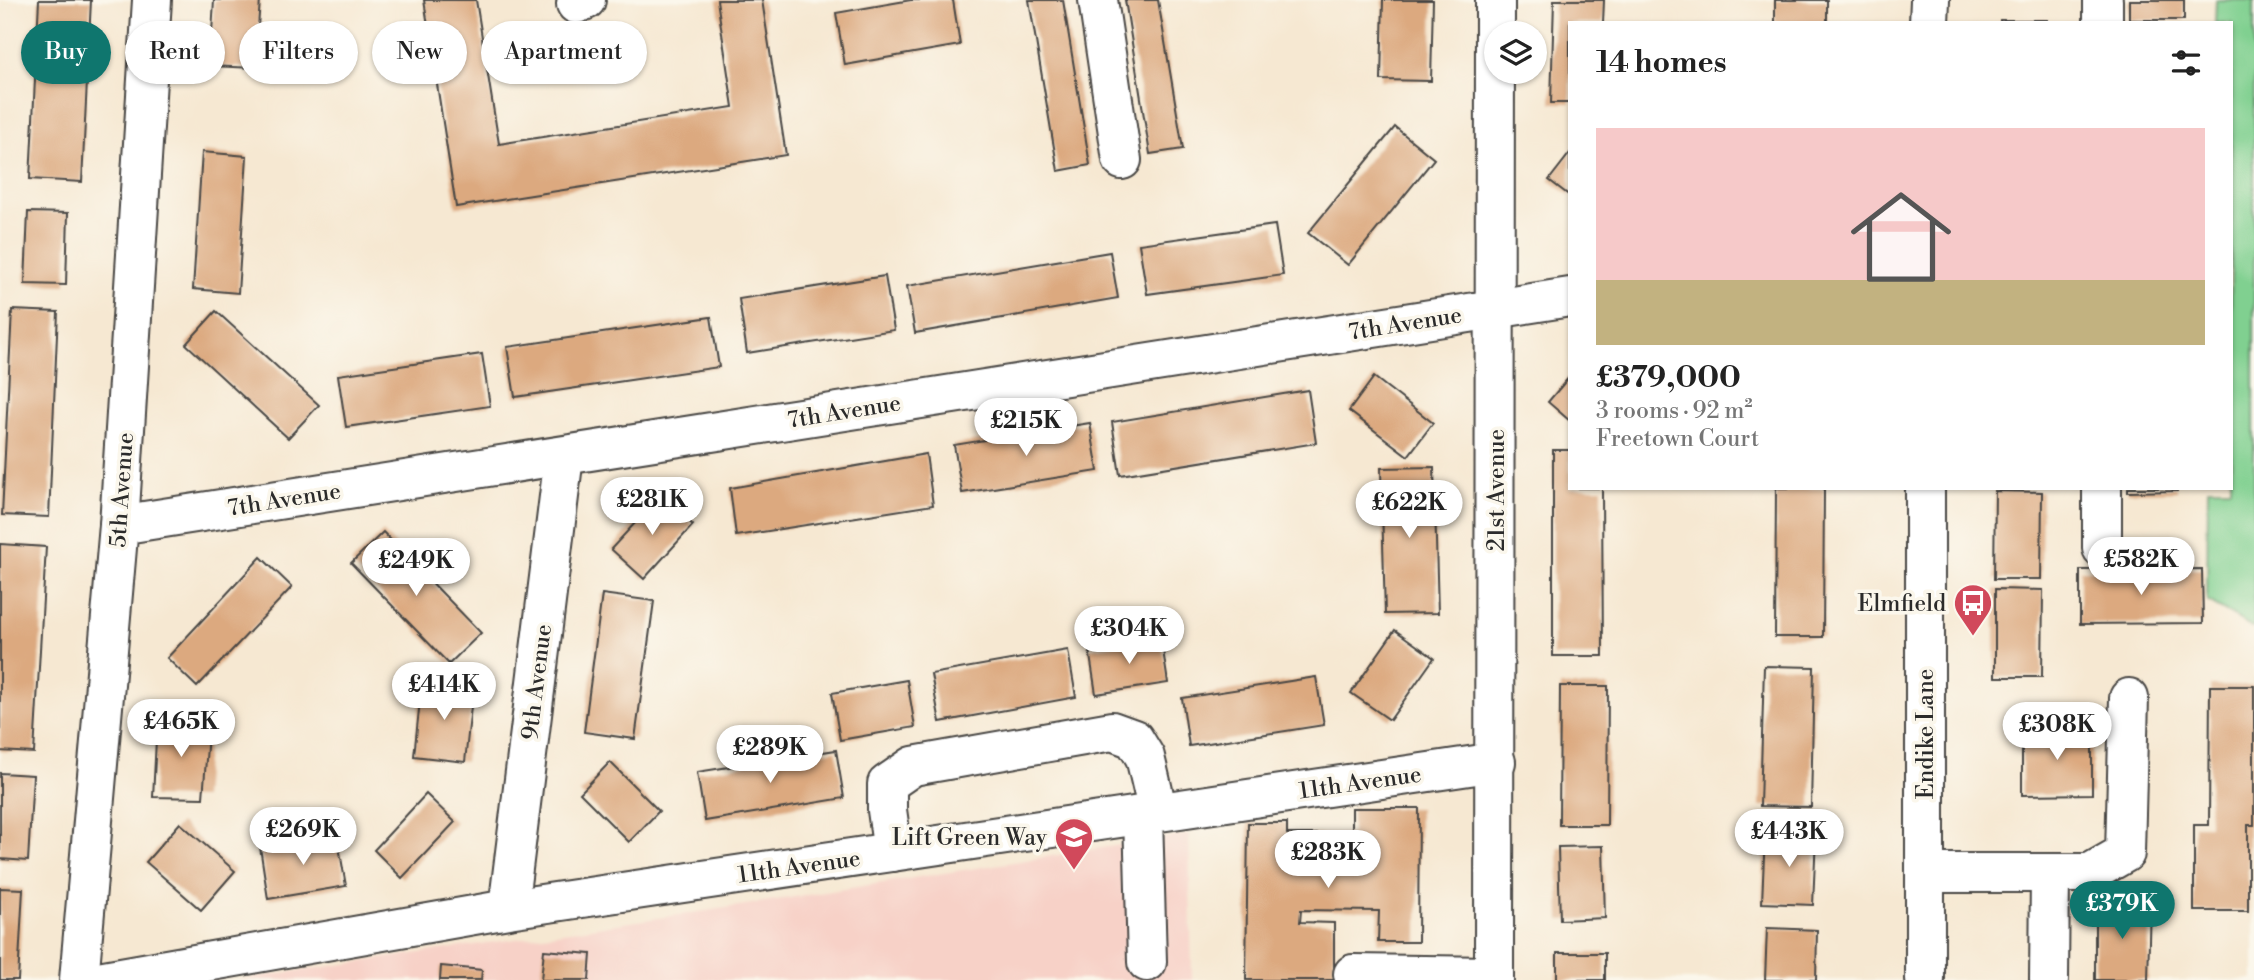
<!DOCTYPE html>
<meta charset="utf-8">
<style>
:root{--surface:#fff;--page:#f2f2f2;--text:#222;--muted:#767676;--accent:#0f766e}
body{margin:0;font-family:"Libre Bodoni",serif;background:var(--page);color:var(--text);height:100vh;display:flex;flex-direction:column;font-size:26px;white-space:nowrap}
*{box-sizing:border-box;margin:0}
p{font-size:23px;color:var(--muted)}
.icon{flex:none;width:38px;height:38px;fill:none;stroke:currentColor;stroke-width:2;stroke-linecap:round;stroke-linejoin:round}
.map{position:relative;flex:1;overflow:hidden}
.panel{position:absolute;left:1568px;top:21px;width:665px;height:469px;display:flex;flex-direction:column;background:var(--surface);border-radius:0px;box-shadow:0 2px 5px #0004}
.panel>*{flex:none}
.hud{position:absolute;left:21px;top:21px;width:665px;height:63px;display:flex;gap:14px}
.buttons{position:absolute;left:1484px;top:21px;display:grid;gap:14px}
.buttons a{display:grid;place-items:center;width:63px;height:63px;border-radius:50%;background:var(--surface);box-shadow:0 2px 5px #0004;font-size:35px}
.price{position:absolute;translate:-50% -60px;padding:0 16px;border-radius:24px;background:#fff;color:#222;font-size:23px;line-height:46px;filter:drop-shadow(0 2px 4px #0008)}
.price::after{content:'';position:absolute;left:50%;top:42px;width:21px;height:16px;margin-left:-10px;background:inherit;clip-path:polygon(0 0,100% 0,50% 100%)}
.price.active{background:var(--accent);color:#fff}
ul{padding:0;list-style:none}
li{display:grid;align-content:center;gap:14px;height:371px;padding:0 28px}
li span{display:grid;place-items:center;height:217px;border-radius:0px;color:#555}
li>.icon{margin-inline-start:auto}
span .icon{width:126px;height:126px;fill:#fffc;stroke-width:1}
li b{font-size:30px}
h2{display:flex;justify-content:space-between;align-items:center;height:84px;padding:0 28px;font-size:30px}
.pill{padding:0 24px;border-radius:32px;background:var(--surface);box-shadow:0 2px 5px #0004;font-size:24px;line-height:63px}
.pill.active{background:var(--accent);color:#fff}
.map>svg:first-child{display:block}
</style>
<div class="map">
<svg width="2254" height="980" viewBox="0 0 2254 980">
<rect width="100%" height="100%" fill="#fbf7ec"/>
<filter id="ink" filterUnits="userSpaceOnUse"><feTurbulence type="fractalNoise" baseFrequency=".0143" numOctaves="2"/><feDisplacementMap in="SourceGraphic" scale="14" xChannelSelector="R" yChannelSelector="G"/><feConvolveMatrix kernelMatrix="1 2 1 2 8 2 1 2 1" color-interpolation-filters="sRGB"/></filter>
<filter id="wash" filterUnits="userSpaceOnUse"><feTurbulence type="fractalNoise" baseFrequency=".00686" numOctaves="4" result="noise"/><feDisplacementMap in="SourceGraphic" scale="28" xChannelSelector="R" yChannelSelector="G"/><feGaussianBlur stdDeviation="1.57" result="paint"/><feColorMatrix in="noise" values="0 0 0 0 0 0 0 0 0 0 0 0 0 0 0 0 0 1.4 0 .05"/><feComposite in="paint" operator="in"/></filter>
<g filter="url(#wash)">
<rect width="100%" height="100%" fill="#f6e8d2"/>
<path fill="#f7d1c7" d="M1189,834L1192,980H237L726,908Z"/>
<path fill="#80d090" stroke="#567e5e" stroke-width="2" d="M2216,0H2254V628L2207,601L2208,488H2231V23H2215Z"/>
<g id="blocks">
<g fill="#dca97f">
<path d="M39,0H91L82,182L30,179Z"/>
<path d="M214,0H260L255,68L210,66Z"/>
<path d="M424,0H476L499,144L733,107L717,0H762L786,155L456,207Z"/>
<path d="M911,0H953L960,45L845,65L836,13Z"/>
<path d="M1029,0H1063L1090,165L1058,171Z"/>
<path d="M1125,0H1158L1183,149L1150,154Z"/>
<path d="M1383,0H1433L1431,81L1381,80Z"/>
<path d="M1554,0H1604L1603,23H1570V103H1551Z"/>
<rect x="1775" y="0" width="52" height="23"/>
<rect x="2129" y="0" width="55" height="20"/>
<rect x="2000" y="20" width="47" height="3"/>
<path d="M1395,127L1434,159L1348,265L1308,233Z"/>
<path d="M202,152L247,156L238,293L193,289Z"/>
<path d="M1570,153V196L1549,180Z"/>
<path d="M28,212L68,213L66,285L25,284Z"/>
<path d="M1275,225L1283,275L1147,294L1139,244Z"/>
<path d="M1110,252L1118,298L915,333L907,286Z"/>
<path d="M885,276L894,330L747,353L739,299Z"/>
<path d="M12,310L58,312L49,517L2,515Z"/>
<path d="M216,311L319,405L288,438L186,344Z"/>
<path d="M711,317L719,367L515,397L507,347Z"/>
<path d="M482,354L490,406L346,427L338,375Z"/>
<path d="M1570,376V421L1548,402Z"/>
<path d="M1374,377L1433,423L1408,456L1349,411Z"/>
<path d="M1308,390L1316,443L1120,475L1112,422Z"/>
<path d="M1090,423L1098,471L962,493L954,445Z"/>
<path d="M1553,450H1570V488H1602L1603,656H1553Z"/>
<path d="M926,454L933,505L736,536L730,488Z"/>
<path d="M1434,467L1438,613L1385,614L1381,468Z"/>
<path d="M1776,488H1824L1823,637H1775Z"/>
<path d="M2128,488H2177V491L2128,492Z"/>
<path d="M1995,491L2042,492L2041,579H1994Z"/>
<path d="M661,495L693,525L644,579L611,549Z"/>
<path d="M383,532L481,633L449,664L351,563Z"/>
<path d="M0,544L46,547L34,753L0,751Z"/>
<path d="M261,557L292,587L197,687L167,658Z"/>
<path d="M2202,569L2203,623L2080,624V570Z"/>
<path d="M1995,589L2043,590L2042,677H1995Z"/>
<path d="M602,594L654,601L635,739L584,732Z"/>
<path d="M1395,630L1434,658L1390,720L1351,693Z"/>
<path d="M1161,637L1168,683L1096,694L1089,649Z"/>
<path d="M1068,650L1076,697L940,722L931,674Z"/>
<path d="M1764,666L1814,667L1811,807L1760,806Z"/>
<path d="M1316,677L1324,725L1189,746L1182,698Z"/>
<path d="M907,680L915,727L840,740L832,693Z"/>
<path d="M422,682L473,688L465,762L414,756Z"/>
<path d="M1560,686H1608L1607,825H1559Z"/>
<path d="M2210,686H2254V825H2248V911H2194V825H2209Z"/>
<path d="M157,721H209L203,798L153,797Z"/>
<path d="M2022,730H2092V794L2022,795Z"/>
<path d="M836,750L844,798L705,821L697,772Z"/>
<path d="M610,762L659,811L629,842L580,793Z"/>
<path d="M0,773L33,775L28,861L0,859Z"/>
<path d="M426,794L455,822L402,878L374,850Z"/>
<path d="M1352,808H1419L1418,942H1378L1379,911L1301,910L1300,922L1334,923V980H1246L1248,823H1287V834H1352Z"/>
<path d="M180,823L235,871L201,910L146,862Z"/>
<path d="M1765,833L1816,835L1813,905L1762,903Z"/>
<path d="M337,835L346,886L268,899L260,847Z"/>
<path d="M1603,846L1605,918L1560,920L1558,847Z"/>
<path d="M0,888L23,889L18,980H0Z"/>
<path d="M2095,902H2150L2148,980H2095Z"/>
<path d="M1767,928L1817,930L1816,980H1765Z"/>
<path d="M544,950L591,954L589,980H541Z"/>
<rect x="1557" y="953" width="48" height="27"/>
<path d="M441,966L482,970L481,980H440Z"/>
</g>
</g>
</g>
<g filter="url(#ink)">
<use href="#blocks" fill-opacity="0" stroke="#494744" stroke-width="2"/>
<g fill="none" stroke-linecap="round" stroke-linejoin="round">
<g stroke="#494744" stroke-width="42">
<g id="minor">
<path d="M1098,0L1122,160"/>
<path d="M576,4L586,0"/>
<path d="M1929,23L1930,0"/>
<path d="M2103,23V0"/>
<path d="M119,525L1570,297"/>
<path d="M2102,548V488"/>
<path d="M1143,815L1147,962"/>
<path d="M893,852L887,810V784L913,766L1112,731L1134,739L1145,757L1158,812"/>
<path d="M1925,873H2090L2125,853L2129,698"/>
<path d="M508,909L564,456"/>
<path d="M1353,974L1494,976"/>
<path d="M79,980L119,525L152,0"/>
<path d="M104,980L508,909L1496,762"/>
<path d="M1494,980L1495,0"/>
<path d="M1925,980V488"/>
<path d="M2049,980L2050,873"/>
</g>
</g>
<use href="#minor" stroke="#fff" stroke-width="38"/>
</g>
</g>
<defs>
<g id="bus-pin" transform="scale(2.0125)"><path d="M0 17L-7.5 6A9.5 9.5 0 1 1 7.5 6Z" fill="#d1495b" stroke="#fbf7ec"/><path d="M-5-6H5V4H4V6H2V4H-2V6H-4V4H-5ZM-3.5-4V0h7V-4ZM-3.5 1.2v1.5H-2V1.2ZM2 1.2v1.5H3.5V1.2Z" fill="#fff"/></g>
<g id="school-pin" transform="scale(2.0125)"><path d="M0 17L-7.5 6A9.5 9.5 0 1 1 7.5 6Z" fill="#d1495b" stroke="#fbf7ec"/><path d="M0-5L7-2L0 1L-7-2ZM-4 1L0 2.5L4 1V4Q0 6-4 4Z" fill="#fff"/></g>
</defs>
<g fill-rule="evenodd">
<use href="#bus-pin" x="1973" y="603"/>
<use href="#school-pin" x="1074" y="837"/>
</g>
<g text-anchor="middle" stroke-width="7" stroke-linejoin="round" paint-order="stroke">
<g font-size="23" fill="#2b2b2b" stroke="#fbf7ec">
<text transform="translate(1405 323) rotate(-9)" y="8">7th Avenue</text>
<text transform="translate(844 411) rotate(-9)" y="8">7th Avenue</text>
<text transform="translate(121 490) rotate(-86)" y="8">5th Avenue</text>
<text transform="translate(1496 490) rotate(-90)" y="8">21st Avenue</text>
<text transform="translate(284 499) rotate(-9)" y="8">7th Avenue</text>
<text transform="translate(536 682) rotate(-83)" y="8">9th Avenue</text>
<text transform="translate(1925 734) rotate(-90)" y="8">Endike Lane</text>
<text transform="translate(1360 782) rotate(-8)" y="8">11th Avenue</text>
<text transform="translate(799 866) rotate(-8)" y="8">11th Avenue</text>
</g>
<g font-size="23" fill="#2b2b2b" stroke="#fbf7ec" text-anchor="end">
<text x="1946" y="611">Elmfield</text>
<text x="1047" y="845">Lift Green Way</text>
</g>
</g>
</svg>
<div class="buttons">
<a><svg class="icon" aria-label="layers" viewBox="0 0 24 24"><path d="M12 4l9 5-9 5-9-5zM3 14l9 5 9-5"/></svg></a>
</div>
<b class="price" style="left:1026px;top:458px">£215K</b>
<b class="price" style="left:652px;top:537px">£281K</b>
<b class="price" style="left:1409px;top:540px">£622K</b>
<b class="price" style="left:2141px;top:597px">£582K</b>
<b class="price" style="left:416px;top:598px">£249K</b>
<b class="price" style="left:1129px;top:666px">£304K</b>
<b class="price" style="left:444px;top:722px">£414K</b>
<b class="price" style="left:181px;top:759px">£465K</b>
<b class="price" style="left:2057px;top:762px">£308K</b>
<b class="price" style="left:770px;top:785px">£289K</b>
<b class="price" style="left:303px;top:867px">£269K</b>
<b class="price" style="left:1789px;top:869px">£443K</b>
<b class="price" style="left:1328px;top:890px">£283K</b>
<b class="price active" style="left:2122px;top:941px">£379K</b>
<div class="hud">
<a class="pill active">Buy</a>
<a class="pill">Rent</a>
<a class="pill">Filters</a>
<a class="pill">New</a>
<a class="pill">Apartment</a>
</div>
<section class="panel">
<h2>14 homes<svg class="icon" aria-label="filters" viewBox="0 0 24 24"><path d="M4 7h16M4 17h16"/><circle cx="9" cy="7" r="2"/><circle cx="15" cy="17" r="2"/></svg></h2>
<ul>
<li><span style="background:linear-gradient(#f6c9c9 70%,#c2b280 0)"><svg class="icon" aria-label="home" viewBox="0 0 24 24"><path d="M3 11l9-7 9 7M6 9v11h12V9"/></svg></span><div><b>£379,000</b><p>3 rooms · 92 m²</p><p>Freetown Court</p></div></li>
</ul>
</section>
</div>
